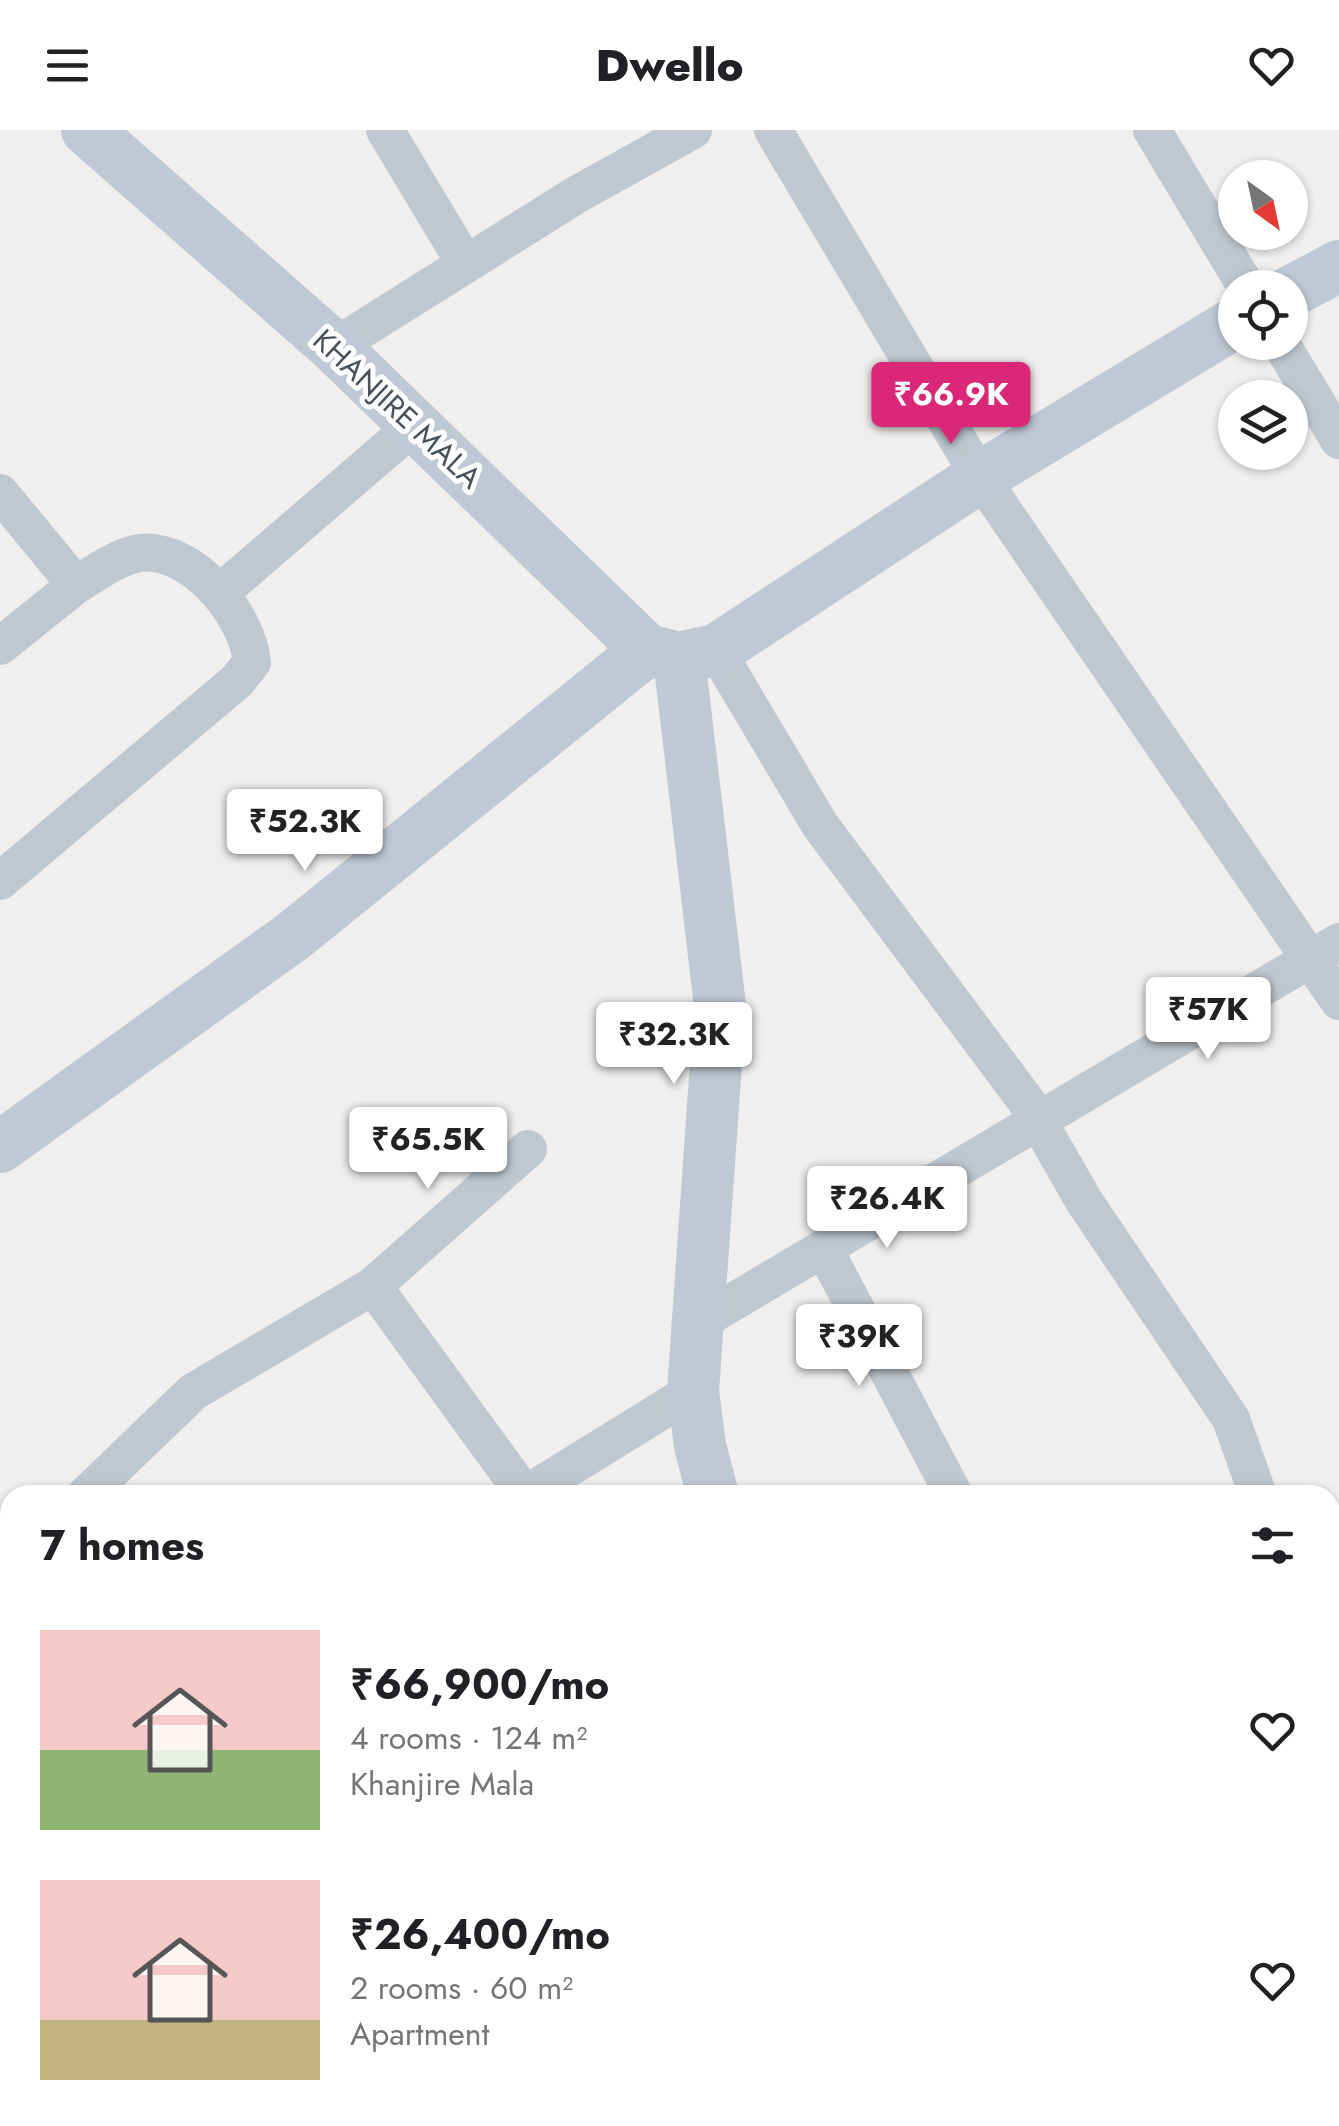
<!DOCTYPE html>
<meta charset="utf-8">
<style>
:root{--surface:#fff;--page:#f6f6f6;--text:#202124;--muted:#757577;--accent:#db2777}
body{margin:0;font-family:Jost,sans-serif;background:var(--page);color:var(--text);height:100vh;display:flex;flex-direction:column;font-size:38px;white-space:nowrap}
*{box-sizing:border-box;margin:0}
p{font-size:32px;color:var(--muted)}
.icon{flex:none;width:55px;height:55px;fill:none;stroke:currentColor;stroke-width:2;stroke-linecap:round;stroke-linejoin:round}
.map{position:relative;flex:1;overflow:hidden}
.side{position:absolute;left:0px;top:1355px;width:1340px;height:642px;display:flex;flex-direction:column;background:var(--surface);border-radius:30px 30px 0 0;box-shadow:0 2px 8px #0004}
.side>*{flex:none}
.needle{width:65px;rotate:147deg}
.buttons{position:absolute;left:1218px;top:30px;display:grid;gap:20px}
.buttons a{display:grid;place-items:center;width:90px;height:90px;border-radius:50%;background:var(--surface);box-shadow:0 2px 8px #0004;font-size:50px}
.price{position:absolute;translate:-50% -85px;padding:0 22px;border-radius:10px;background:#fff;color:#222;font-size:32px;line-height:65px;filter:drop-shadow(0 2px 5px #0008)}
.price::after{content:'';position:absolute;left:50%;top:60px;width:30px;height:22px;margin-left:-15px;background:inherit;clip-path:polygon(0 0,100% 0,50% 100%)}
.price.selected{background:var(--accent);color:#fff}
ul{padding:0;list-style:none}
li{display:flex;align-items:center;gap:30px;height:250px;padding:0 40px}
li span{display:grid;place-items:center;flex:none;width:280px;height:200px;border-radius:0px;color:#555}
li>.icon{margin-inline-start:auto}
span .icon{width:120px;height:120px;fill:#fffc;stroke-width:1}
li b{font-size:42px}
h2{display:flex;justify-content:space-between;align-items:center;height:120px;padding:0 40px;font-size:42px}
header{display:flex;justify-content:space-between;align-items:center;height:130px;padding:0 40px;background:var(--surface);font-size:45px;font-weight:800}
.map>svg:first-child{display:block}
</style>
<header><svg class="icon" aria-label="menu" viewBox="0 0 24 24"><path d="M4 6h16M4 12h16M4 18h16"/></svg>Dwello<svg class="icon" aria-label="heart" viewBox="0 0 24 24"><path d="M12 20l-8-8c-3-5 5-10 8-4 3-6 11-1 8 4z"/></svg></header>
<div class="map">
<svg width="1339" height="1996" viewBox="0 0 1339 1996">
<rect width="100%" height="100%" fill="#f1eeee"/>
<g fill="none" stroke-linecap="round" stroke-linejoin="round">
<g stroke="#bfc8d0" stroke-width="38">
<path d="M385,0L465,133"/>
<path d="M773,0L980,347L1339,871"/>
<path d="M1152,0L1247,158"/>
<path d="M1280,212L1339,310"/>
<path d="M334,217L576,65L693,0"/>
<path d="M0,363L76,455L0,516"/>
<path d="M220,463L416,294"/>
<path d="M716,520L820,695L1029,975L1084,1071L1231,1289L1258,1365"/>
<path d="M0,751L237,551L252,532C247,487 201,429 154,423C127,419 98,442 76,455"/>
<path d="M824,1119L954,1365"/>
<path d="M373,1156L528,1019"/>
<path d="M701,1191L1339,812"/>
<path d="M86,1365L193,1262L373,1156L525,1365"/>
<path d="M525,1365L693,1261"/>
<path d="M0,1448L10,1438"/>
<path d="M1330,1521L1339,1516"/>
<path d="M1330,1548L1339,1561"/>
<path d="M0,1777L10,1770"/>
<path d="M1330,1819L1339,1812"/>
<path d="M0,1885L10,1878"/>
<path d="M105,1996L115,1988"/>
<path d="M391,1996L402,1988"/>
<path d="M632,1996L647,1988"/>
<path d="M1096,1996L1107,1988"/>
</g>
<g stroke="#bfc9d5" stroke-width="52">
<path d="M87,0L334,217L647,520L679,528L716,520L980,347L1235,193"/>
<path d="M1290,162L1339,136"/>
<path d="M679,528L720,876L693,1261L700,1316L713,1365"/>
<path d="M0,1017L292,807L647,520"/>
<path d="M890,1988L894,1996"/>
</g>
</g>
<g text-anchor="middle" stroke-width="10" stroke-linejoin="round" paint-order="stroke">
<g font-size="30" fill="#46515b" stroke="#fff">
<text transform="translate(397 279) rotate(43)" y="10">KHANJIRE MALA</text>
</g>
</g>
</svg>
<div class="buttons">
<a><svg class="needle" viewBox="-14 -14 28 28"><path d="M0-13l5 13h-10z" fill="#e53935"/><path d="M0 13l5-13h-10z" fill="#757577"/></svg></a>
<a><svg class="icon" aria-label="locate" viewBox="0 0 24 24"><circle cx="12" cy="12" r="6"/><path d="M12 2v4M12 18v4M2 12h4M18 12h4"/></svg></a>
<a><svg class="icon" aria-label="layers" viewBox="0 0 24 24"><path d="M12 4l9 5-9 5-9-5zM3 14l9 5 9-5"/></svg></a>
</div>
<b class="price selected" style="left:951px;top:317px">₹66.9K</b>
<b class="price" style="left:305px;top:744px">₹52.3K</b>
<b class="price" style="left:1208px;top:932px">₹57K</b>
<b class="price" style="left:674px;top:957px">₹32.3K</b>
<b class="price" style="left:428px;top:1062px">₹65.5K</b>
<b class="price" style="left:887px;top:1121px">₹26.4K</b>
<b class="price" style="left:859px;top:1259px">₹39K</b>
<section class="side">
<h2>7 homes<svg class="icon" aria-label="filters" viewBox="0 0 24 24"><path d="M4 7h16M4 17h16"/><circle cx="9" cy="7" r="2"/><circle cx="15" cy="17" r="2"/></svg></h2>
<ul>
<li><span style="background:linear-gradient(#f6c9c9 60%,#8fb573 0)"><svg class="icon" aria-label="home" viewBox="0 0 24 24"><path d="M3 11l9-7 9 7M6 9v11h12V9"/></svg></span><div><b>₹66,900/mo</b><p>4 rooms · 124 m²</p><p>Khanjire Mala</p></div><svg class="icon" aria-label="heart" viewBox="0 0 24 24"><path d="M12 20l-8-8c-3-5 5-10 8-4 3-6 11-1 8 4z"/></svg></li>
<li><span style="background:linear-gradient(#f6c9c9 70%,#c2b280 0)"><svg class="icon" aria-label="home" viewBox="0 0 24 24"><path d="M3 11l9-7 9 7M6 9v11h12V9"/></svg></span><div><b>₹26,400/mo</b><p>2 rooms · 60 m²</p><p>Apartment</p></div><svg class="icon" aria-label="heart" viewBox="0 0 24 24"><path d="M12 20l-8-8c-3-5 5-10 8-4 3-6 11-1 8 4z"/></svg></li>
</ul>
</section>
</div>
